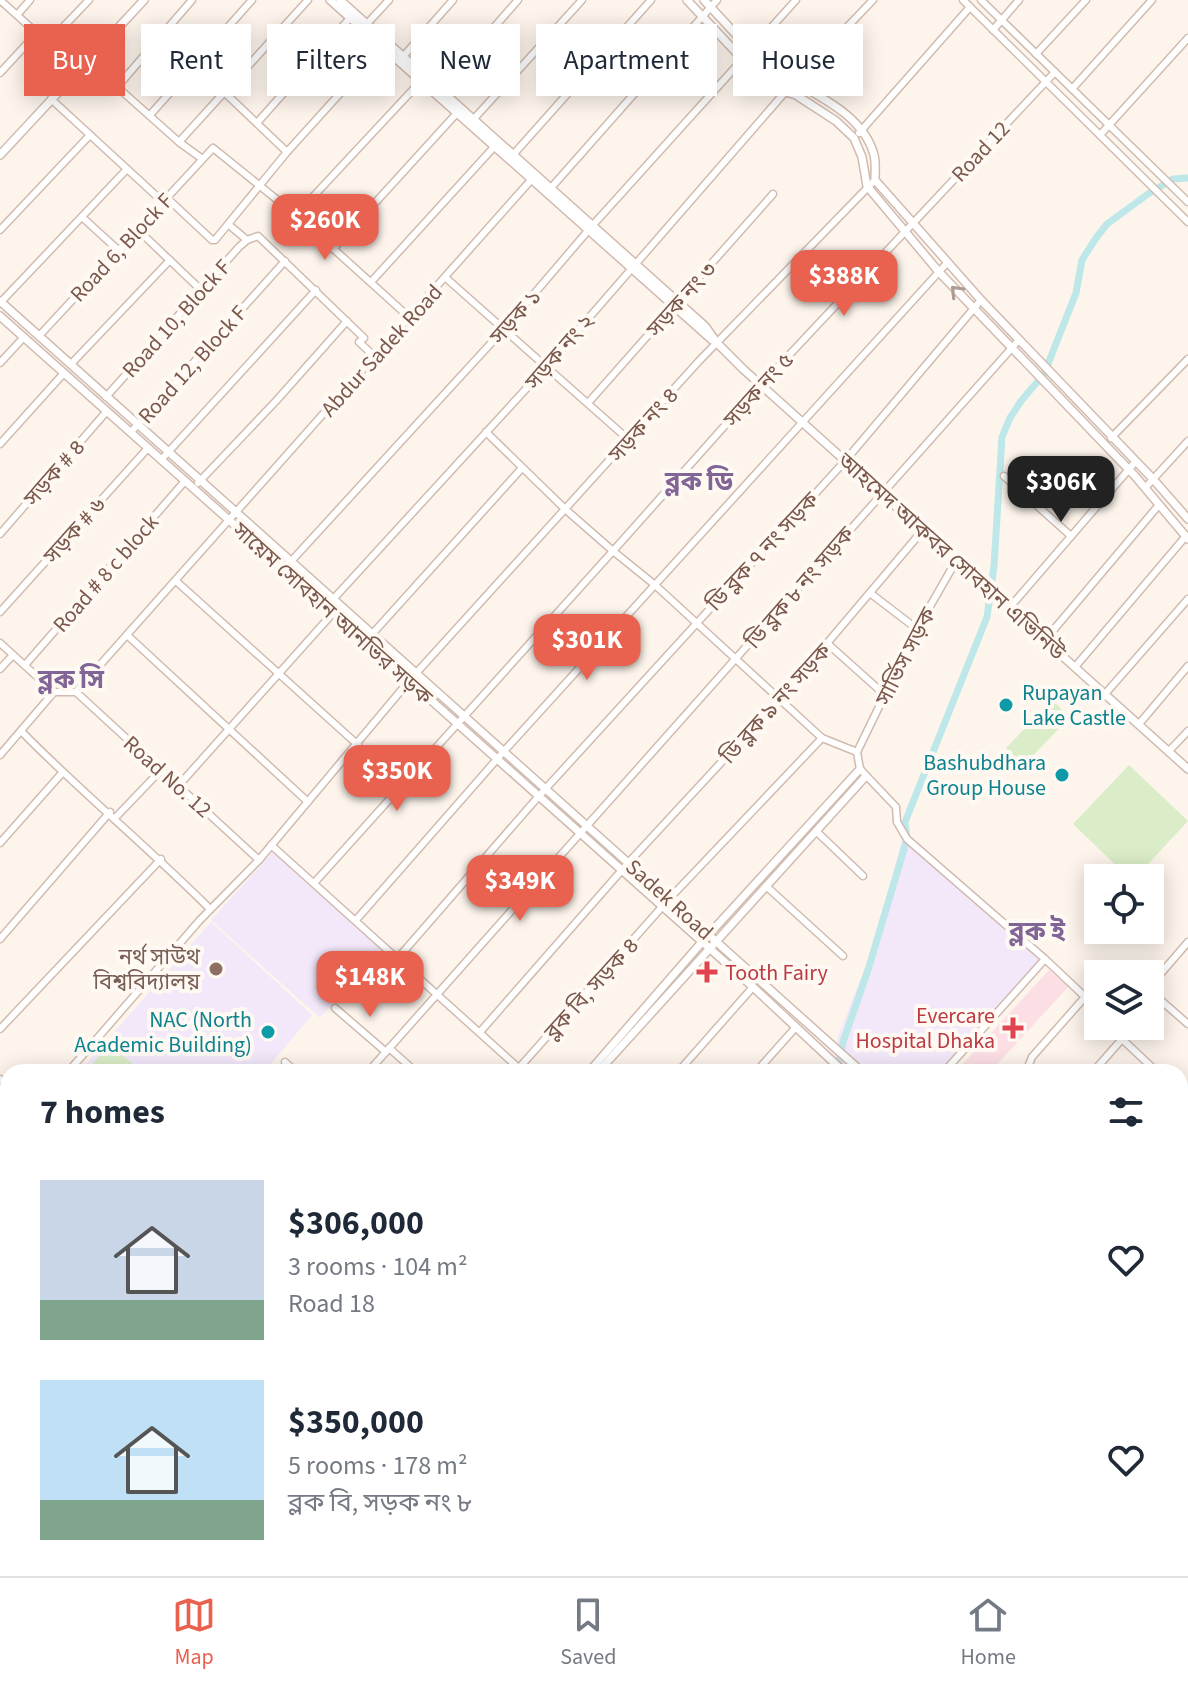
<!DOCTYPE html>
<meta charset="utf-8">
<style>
:root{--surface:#fff;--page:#f6f6f7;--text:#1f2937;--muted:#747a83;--line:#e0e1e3;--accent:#e9614f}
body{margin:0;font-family:"Source Sans 3","Noto Sans Bengali",sans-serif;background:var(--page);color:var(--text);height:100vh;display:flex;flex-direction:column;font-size:30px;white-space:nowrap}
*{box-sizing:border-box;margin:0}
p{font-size:26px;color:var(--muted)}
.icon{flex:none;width:44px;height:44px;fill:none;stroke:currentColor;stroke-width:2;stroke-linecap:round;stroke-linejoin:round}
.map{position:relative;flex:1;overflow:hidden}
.drawer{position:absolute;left:0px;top:1064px;width:1188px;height:512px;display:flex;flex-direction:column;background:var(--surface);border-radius:24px 24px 0 0;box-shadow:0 4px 20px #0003}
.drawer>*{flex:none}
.guide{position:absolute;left:24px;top:24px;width:1140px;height:72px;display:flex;gap:16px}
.controls{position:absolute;left:1084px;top:864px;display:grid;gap:16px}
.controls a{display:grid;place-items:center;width:80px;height:80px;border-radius:0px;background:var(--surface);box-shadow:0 4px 20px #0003;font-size:40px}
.price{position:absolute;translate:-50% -68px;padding:0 18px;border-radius:16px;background:var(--accent);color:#fff;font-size:26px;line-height:52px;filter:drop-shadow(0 2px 4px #0008)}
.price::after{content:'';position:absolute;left:50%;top:48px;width:24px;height:18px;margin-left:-12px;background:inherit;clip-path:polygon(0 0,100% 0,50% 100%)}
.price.current{background:#222;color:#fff}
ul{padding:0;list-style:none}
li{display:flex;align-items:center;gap:24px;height:200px;padding:0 40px}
li span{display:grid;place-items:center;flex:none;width:224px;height:160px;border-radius:0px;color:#555}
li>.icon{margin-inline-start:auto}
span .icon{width:96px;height:96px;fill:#fffc;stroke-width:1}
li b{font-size:34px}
h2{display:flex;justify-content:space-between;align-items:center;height:96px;padding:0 40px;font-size:34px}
.tag{padding:0 28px;border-radius:0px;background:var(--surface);box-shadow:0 4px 20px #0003;font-size:28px;line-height:72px}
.tag.current{background:var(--accent);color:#fff}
.menu{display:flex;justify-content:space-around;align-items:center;height:112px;border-top:2px solid var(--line);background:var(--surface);font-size:22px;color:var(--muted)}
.menu a{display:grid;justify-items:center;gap:4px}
.menu .current{color:var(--accent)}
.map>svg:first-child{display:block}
</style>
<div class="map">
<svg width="1188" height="1576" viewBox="0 0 1188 1576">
<rect width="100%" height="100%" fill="#fdf5ec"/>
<g fill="#f2e8fa">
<path d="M903,835H908L1045,959L942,1072H847L834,1061L837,1039L877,937Z"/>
<path d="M274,851L380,948L320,1018L211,920Z"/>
<path d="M211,922L312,1015L264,1072H79Z"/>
</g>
<path fill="#fbdfe5" d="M1049,970L1068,987L993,1069L995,1072H955Z"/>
<g fill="#dbedc8">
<path d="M1052,700L1070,717L1024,765L1006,748Z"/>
<path d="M1129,765L1188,821L1135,878H1129L1073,824Z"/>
<path d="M110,1044L138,1069L135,1072H85Z"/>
<path d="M8,1564V1568H86L80,1576H0Z"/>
</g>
<path fill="#bee7e9" stroke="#a4d8db" stroke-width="2" d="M987,1568H1014L1033,1575L1038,1568H1131L1148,1576H983Z"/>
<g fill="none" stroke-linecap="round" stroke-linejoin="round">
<g stroke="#bee7e9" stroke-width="7">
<path d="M838,1072L843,1042L868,970L907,839L905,822L987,617L994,566L1002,437L1010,418L1021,401L1044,374L1076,293L1082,260L1096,238L1107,224L1148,194L1173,179L1188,178"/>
<path d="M840,1568L843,1576"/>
</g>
<g stroke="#d1bbb0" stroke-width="9">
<g id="minor">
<path d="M0,0L78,70"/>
<path d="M963,0L1188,222"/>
<path d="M981,0L1188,202"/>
<path d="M17,15L30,0"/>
<path d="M365,26L389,0"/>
<path d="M993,30L1019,0"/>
<path d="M48,43L89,0"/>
<path d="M1036,54L1086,0"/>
<path d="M401,59L453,0"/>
<path d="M88,61L179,142L201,158"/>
<path d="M0,73L37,33"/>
<path d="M118,86L192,0"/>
<path d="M1072,89L1152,0"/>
<path d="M439,90L518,0"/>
<path d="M224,92L287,152"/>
<path d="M51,99L163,202"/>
<path d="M150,115L252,0"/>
<path d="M471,122L582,0"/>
<path d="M257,123L350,18"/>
<path d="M859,133L970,7"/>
<path d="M1100,135L1188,38"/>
<path d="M179,142L308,0"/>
<path d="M512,156L651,0"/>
<path d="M550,189L717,0"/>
<path d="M167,198L212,240H215L287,152L382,47"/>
<path d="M296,215L421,81"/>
<path d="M82,217L117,249"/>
<path d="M229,225L247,240"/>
<path d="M137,229L200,289"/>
<path d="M0,230L90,135"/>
<path d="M333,249L457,113"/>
<path d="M446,278L629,440"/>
<path d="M371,282L494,147"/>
<path d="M1,302L127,169"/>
<path d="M39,336L213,148L296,215L410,318"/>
<path d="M0,363L24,337"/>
<path d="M71,364L170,260"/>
<path d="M106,397L239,247L247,240L258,236L364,338L359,342L375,357"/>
<path d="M588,403L773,194"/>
<path d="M131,432L285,261"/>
<path d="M486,432L565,509L613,551L761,385L1055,72"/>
<path d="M1111,438L1188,359"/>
<path d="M0,444L64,373"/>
<path d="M161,460L316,290"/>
<path d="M1004,476L1071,536"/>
<path d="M198,483L276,401L347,321"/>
<path d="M1145,488L1188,441"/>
<path d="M0,534L107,411"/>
<path d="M284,569L504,329L592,226L796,0"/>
<path d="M176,581L358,745"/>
<path d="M870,593L917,629"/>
<path d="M326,607L547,366L786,91L873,0"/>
<path d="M1010,607L1136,461"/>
<path d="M0,612L148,448"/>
<path d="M127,635L308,802"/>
<path d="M1045,640L1158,506"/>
<path d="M365,642L522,468"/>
<path d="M0,643L54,692H76"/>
<path d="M828,644L885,695"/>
<path d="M25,665L185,481"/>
<path d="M1075,667L1186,536"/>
<path d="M0,669L13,655"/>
<path d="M76,692L531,180"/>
<path d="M76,692L259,860"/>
<path d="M1105,694L1188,599"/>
<path d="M1139,724L1188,666"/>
<path d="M22,732C82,793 149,848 210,909"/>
<path d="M1169,751L1188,731"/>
<path d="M857,752L917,629L956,561"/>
<path d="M0,755L54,692"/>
<path d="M179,785L333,613"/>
<path d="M115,818L162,769"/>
<path d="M816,831L863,876"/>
<path d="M0,843L62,773"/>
<path d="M271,845L523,1072"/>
<path d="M315,882L613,551L655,585L822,738L857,752L860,769L896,807L897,822L907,839L1045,959L1098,1009"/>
<path d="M766,886L843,956"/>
<path d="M356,920L505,750L947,263"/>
<path d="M0,939L110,812"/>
<path d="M398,958L538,797L845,461L981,300"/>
<path d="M1150,986L1188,942"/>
<path d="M1150,991L1188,1024"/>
<path d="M335,1008L386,1052"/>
<path d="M1116,1026L1122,1039L1157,1072"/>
<path d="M0,1029L161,859"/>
<path d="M480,1032L629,862L779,700L923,530"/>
<path d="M389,1048L416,1072"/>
<path d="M285,1062L296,1072"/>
<path d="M519,1068L669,899L822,738"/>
<path d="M68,1072L200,920L259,860L409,681L565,509L699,361L875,180"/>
<path d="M368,1072L1018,341"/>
<path d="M678,1072L753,987"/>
<path d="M756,1072L796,1027"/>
<path d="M944,1072L1045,959"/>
<path d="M1026,1072L1032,1057L1085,997"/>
<path d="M1093,1072L1122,1039"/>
<path d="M0,1079L8,1084"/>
<path d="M1180,1092L1188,1099"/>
<path d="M1180,1160L1188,1155"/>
<path d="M1180,1207L1188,1214"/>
<path d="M1180,1295L1188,1279"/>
<path d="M1180,1299L1188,1307"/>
<path d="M1180,1327L1188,1318"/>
<path d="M1180,1517L1188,1520"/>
<path d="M610,1576L620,1568"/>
<path d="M739,1576L747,1568"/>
<path d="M816,1576L822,1570L820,1568"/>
</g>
</g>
<g stroke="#d1bbb0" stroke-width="10">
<g id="tertiary">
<path d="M330,0L712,340"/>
<path d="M340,0L705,326L717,343L743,369L1188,769"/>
<path d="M687,0L762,80L772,88L796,95L836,121L854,138L862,157L867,186L939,272L1135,476L1188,539"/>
<path d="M704,0L770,71C779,78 789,78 798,84C827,100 865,120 874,155C876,162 875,172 875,180L981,300L1153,479L1188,519"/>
<path d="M80,62L98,42"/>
<path d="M0,155L144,0"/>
<path d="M0,301L862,1072"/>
<path d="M0,316L753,987L844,1072"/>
<path d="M589,1072L702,942L860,769"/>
<path d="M598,1072L866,776"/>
<path d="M225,1568L235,1576"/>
<path d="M200,1576L207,1568"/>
<path d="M212,1576L218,1568"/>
<path d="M427,1576L432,1568"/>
<path d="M512,1576L520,1568"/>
<path d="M946,1576L952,1568"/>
</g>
</g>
<use href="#minor" stroke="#fff" stroke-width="6"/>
<use href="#tertiary" stroke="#fff" stroke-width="7"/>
</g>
<defs><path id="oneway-chevron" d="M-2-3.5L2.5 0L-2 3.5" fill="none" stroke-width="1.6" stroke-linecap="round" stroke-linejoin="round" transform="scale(2)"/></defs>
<use stroke="#b09b94" href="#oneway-chevron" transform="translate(956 291) rotate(-134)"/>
<g fill="#0f9aa8" stroke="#fff9f3" stroke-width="3">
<circle cx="1006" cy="705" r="8"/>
<circle cx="1062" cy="775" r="8"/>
<circle cx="268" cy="1032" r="8"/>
</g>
<circle fill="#8d6e63" stroke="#fff9f3" stroke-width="3" cx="216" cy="969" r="8"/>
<g fill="#e0444e" stroke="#fff9f3" stroke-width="3">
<path d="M703 960h8v8h8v8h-8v8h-8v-8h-8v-8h8z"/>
<path d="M1009 1016h8v8h8v8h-8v8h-8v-8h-8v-8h8z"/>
</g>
<g text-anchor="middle" stroke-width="8" stroke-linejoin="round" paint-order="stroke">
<g font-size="22" fill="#7b584c" stroke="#fff9f3">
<text transform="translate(980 151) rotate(-47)" y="8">Road 12</text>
<text transform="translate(121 247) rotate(-47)" y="8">Road 6, Block F</text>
<text transform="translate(681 299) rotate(-48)" y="8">সড়ক নং ৩</text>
<text transform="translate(515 316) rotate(-49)" y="8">সড়ক ১</text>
<text transform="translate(176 318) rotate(-48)" y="8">Road 10, Block F</text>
<text transform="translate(381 350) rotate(-48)" y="8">Abdur Sadek Road</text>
<text transform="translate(559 351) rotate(-49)" y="8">সড়ক নং ২</text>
<text transform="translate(192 364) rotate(-48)" y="8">Road 12, Block F</text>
<text transform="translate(758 389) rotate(-48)" y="8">সড়ক নং ৫</text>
<text transform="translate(643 424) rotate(-48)" y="8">সড়ক নং ৪</text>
<text transform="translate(54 472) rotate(-49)" y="8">সড়ক # ৪</text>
<text transform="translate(74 530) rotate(-48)" y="8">সড়ক # ৬</text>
<text transform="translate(762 551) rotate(-47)" y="8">ডি ব্লক ৭ নং সড়ক</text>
<text transform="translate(952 556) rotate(42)" y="8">আহমেদ আকবর সোবহান এভিনিউ</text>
<text transform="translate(105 573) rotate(-49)" y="8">Road # 8 c block</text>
<text transform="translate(799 587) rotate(-49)" y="8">ডি ব্লক ৮ নং সড়ক</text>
<text transform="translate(333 613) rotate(42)" y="8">সায়েম সোবহান আনভির সড়ক</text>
<text transform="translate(905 656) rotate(-63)" y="8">সার্ভিস সড়ক</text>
<text transform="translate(775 703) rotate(-48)" y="8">ডি ব্লক ৯ নং সড়ক</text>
<text transform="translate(168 776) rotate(42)" y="8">Road No. 12</text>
<text transform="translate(670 899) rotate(42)" y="8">Sadek Road</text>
<text transform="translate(591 988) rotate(-48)" y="8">ব্লক বি, সড়ক ৪</text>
</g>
<g font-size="22" fill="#0d838f" stroke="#fff9f3" text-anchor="end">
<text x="1022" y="700" text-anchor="start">Rupayan<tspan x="1022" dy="25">Lake Castle</tspan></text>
<text x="1046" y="770">Bashubdhara<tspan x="1046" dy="25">Group House</tspan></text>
<text x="252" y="1027">NAC (North<tspan x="252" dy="25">Academic Building)</tspan></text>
</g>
<g font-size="22" fill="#785e54" stroke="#fff9f3" text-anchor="end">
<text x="200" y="964">নর্থ সাউথ<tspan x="200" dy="25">বিশ্ববিদ্যালয়</tspan></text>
</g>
<g font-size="22" fill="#be3a42" stroke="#fff9f3" text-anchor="start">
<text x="725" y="980">Tooth Fairy</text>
<text x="995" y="1023" text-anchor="end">Evercare<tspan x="995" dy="25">Hospital Dhaka</tspan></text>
</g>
<g font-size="26" font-weight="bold" fill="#806596" stroke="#fff9f3">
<text x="699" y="490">ব্লক ডি</text>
<text x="71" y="688">ব্লক সি</text>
<text x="1037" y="940">ব্লক ই</text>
</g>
</g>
</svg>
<div class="controls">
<a><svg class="icon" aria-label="locate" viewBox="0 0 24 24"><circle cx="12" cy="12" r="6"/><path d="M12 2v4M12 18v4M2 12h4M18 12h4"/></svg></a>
<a><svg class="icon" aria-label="layers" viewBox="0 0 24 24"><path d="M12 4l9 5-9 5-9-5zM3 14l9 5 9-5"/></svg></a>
</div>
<b class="price" style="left:325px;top:262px">$260K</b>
<b class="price" style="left:844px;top:318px">$388K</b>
<b class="price current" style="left:1061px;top:524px">$306K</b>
<b class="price" style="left:587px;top:682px">$301K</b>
<b class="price" style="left:397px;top:813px">$350K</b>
<b class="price" style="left:520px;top:923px">$349K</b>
<b class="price" style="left:370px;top:1019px">$148K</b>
<div class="guide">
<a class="tag current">Buy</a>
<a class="tag">Rent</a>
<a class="tag">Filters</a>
<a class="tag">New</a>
<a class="tag">Apartment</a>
<a class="tag">House</a>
</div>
<section class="drawer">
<h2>7 homes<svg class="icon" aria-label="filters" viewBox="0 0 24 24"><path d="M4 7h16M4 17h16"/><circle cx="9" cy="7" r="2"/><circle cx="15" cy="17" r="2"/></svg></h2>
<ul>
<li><span style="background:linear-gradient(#c9d6e8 75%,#7fa58c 0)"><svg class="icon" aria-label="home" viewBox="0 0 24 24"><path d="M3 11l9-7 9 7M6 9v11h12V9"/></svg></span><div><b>$306,000</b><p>3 rooms · 104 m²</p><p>Road 18</p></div><svg class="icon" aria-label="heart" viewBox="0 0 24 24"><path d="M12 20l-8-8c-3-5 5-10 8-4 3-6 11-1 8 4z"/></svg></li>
<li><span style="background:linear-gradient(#bfe0f5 75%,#7fa58c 0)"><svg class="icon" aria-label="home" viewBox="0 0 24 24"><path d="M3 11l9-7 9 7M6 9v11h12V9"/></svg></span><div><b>$350,000</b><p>5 rooms · 178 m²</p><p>ব্লক বি, সড়ক নং ৮</p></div><svg class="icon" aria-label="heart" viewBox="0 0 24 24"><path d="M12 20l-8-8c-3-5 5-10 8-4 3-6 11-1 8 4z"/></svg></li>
</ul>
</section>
</div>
<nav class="menu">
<a class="current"><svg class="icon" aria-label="map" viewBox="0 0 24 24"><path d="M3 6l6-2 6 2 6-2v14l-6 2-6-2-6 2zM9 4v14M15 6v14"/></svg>Map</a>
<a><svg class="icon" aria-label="saved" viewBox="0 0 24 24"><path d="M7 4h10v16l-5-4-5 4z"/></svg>Saved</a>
<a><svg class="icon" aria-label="home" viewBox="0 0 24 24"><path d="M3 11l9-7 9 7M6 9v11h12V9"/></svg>Home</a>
</nav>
